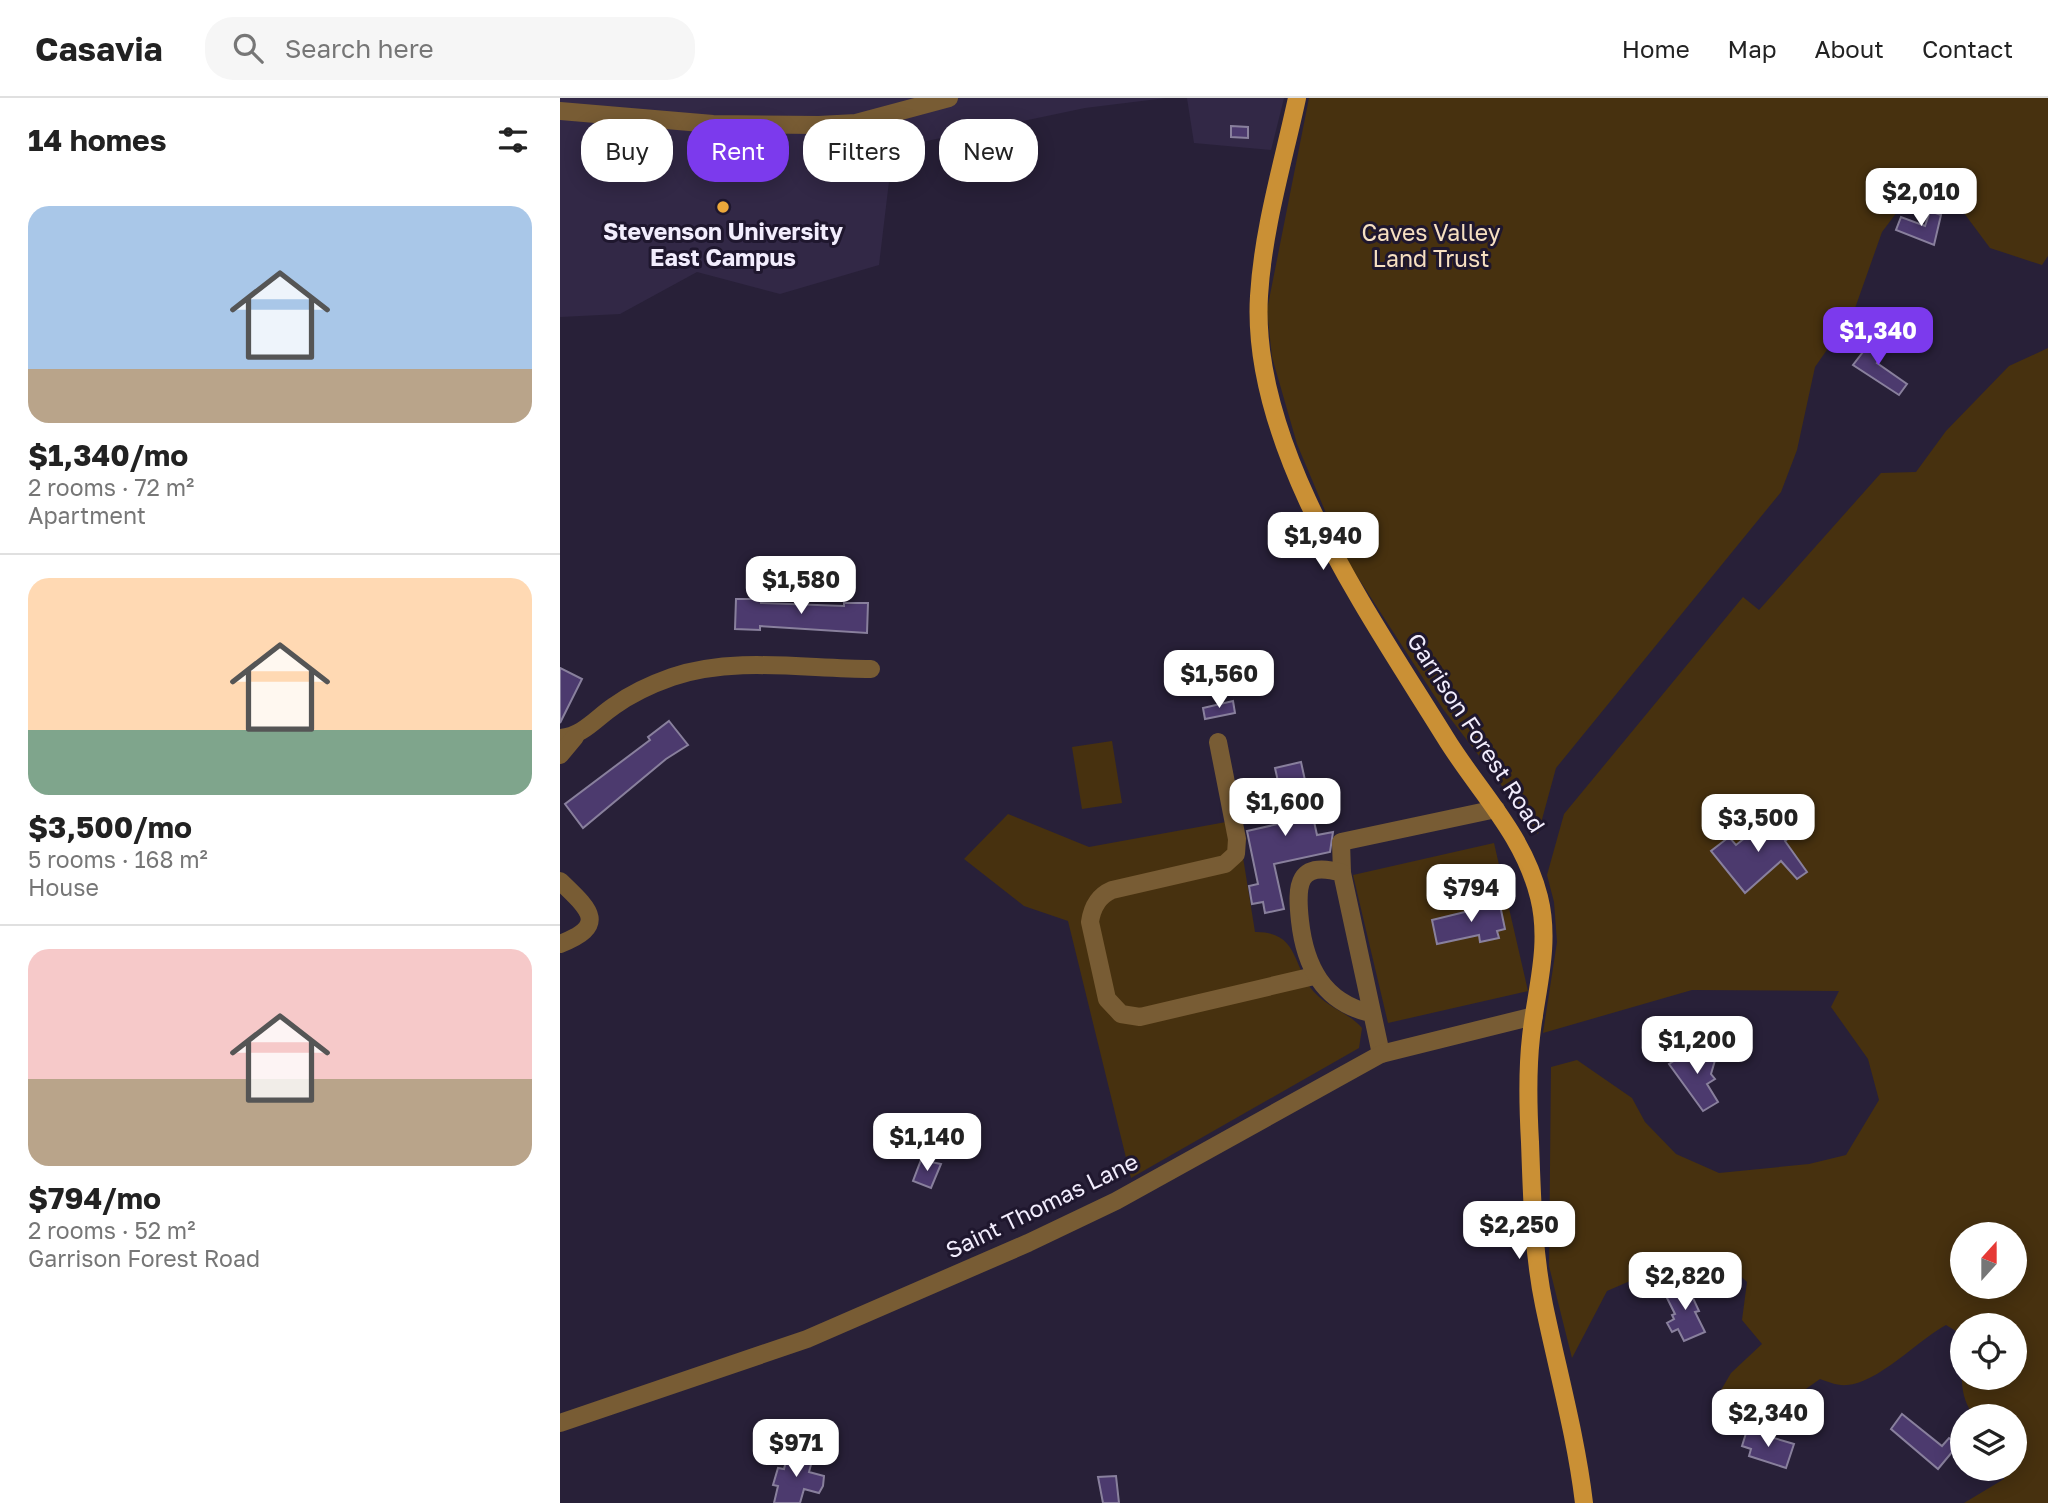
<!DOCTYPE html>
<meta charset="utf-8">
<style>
:root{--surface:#fff;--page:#f6f6f6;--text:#222;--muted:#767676;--line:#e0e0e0;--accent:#7c3aed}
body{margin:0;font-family:"Golos Text",sans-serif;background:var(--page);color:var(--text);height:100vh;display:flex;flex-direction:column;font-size:26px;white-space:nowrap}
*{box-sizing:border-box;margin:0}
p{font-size:23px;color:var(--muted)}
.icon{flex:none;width:38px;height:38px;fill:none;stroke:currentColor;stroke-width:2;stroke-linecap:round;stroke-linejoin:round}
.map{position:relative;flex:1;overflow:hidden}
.details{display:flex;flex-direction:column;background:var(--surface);width:560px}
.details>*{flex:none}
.hud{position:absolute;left:21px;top:21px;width:665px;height:63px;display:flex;gap:14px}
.needle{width:46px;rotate:21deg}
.buttons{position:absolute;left:1390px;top:1124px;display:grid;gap:14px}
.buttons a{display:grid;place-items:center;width:77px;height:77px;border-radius:50%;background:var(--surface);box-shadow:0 4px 18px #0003;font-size:35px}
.price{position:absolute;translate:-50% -60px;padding:0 16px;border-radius:14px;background:#fff;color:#222;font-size:23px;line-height:46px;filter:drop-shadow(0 2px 4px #0008)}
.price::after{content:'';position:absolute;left:50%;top:42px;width:21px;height:16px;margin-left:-10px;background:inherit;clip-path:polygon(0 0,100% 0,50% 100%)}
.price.on{background:var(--accent);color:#fff}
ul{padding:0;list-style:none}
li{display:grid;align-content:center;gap:14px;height:371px;padding:0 28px}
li+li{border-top:2px solid var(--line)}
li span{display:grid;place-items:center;height:217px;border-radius:21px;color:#555}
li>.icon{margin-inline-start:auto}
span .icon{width:126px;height:126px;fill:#fffc;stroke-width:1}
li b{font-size:30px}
h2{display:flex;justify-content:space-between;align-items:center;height:84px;padding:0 28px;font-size:30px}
.chip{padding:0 24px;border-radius:28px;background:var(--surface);box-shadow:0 4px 18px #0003;font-size:24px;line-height:63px}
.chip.on{background:var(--accent);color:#fff}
header{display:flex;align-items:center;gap:42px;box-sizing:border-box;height:98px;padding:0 35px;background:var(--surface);border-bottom:2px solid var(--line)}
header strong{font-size:33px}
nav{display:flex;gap:38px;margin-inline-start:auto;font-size:24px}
.search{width:490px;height:63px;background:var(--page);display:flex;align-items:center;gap:18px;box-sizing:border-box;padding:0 24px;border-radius:28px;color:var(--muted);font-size:26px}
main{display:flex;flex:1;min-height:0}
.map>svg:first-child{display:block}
</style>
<header>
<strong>Casavia</strong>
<div class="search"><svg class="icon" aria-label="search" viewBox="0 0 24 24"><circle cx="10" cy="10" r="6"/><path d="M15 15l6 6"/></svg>Search here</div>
<nav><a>Home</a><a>Map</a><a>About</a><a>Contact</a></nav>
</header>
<main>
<section class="details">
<h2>14 homes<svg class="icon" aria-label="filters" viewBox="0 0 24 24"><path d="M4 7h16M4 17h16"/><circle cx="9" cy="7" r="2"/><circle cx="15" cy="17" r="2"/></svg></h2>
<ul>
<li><span style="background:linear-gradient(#a9c7e8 75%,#b9a48a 0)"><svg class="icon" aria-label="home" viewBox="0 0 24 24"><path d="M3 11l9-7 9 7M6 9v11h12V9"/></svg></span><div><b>$1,340/mo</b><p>2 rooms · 72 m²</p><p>Apartment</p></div></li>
<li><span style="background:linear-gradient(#ffd9b3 70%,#7fa58c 0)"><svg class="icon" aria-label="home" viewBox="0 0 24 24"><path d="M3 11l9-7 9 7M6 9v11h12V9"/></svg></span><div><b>$3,500/mo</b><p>5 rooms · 168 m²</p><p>House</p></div></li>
<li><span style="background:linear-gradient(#f6c9c9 60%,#b9a48a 0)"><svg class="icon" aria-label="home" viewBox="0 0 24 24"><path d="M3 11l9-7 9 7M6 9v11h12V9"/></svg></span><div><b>$794/mo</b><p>2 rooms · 52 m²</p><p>Garrison Forest Road</p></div></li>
</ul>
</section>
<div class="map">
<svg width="1488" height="1405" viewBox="0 0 1488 1405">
<rect width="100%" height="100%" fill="#282038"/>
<g fill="#322846">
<path d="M0,0H606L525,10L333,50L319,167L220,196L137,174L60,216L0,219Z"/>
<path d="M627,0H724L711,52L634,45Z"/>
</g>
<g fill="#47310f" fill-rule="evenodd">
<path d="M749,0H1488V158L1482,167L1430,150L1398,107L1349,98L1322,134L1294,213L1255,269L1237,352L1221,394L996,670L978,736L967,728L940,685L883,611L784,458L737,346L712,259L707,212Z"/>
<path d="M1488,250V1405H1404L1444,1381V1370H1454V1318H1415C1406,1310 1401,1291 1402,1279H1454V1227H1402V1257L1396,1233L1386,1227C1357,1243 1318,1285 1287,1287C1278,1288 1268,1284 1260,1281L1216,1312L1172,1320L1157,1299L1171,1275L1202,1246L1182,1222L1187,1184L1161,1159L1116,1163L1047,1193L1012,1260L989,1168L991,969L1017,962L1072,1000L1085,1024L1116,1056L1159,1075L1249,1066L1286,1057L1319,1002L1308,961L1271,909L1279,893L1132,892L983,935L997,844L994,804L987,777L1004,716L1183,499L1199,512L1321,375L1356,374L1386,333L1449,268ZM1402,1136H1454V1188H1402Z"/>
<path d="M552,643L562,705L522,711L512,649Z"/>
<path d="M448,716L529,749L677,722L695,834C742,833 731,873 758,898C772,911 790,916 802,930L799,950L571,1080L508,823L464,808L404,761Z"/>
<path d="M934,745L968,893L828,925L793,777ZM930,802L932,808L940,807L945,831L937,833L939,840L921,844L919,837L877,846L872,822L913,812L912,806Z"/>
</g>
<g fill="#4c3a6e" stroke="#89809d" stroke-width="2">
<path d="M671,28L688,29V40L671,39Z"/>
<path d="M1370,113L1381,117L1374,147L1336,132L1341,119L1365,128Z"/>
<path d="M1316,237L1326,244L1316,258L1320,261L1317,265L1347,286L1339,297L1293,267Z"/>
<path d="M176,501H201V505L284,508V505H308L307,535L200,528V532L175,531Z"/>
<path d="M0,570L22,581L0,625Z"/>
<path d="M673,603L675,615L645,621L643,610Z"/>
<path d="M109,623L128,647L106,661L23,730L5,706L90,642L88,639Z"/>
<path d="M741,664L757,737L773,734L770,754L714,766L724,811L705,815L703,804L692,806L689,788L698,786L687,733L727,724L715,670Z"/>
<path d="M1203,717L1208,724L1215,717L1222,719L1223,729L1230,739L1225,743L1247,774L1237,781L1221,763L1185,795L1151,753L1169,739L1176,747L1195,732L1191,727Z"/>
<path d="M930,802L932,808L940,807L945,831L937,833L939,840L920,844L919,837L877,846L872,822L913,812L912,806Z"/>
<path d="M1131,952L1156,959L1151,976L1155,981L1147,986L1158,1004L1143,1013L1109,966Z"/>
<path d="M361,1062L381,1066L371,1090L353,1083Z"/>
<path d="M1131,1184L1136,1196L1132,1198L1139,1213L1135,1214L1145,1234L1124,1243L1118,1231L1112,1234L1107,1225L1114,1221L1112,1217L1115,1216L1105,1196Z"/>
<path d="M1342,1316L1382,1348L1389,1340L1398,1347L1378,1371L1331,1331Z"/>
<path d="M1187,1332L1234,1346L1226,1370L1189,1358L1191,1351L1182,1348Z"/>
<path d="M229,1352L253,1359L249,1374L264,1378L263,1388L259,1395L244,1391L240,1405H214L218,1388L213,1387L218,1370L224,1371Z"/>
<path d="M556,1378L559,1405H543L538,1379Z"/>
</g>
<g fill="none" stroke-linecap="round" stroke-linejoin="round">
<g stroke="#785c34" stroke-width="18">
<path d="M0,13L153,26L259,27L296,25L389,0"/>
<path d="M0,640C23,638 36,620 54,608C72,595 92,586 112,579C175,558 245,571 311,571"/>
<path d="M658,644L677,741L676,756L665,766L552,792C538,798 532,810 530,824L547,901L561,916L580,919L754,878"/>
<path d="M0,657L15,639"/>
<path d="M782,775L781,744L936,711"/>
<path d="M0,783C29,811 49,827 0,846"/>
<path d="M810,915C763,904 745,868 740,823C736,787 737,762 782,775L821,956"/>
<path d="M0,1325L247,1241L468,1145L556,1103L821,956L974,918"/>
</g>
<path stroke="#ca9035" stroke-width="18" d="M737,0C723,65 703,131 699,198C690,348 809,516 885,639C918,693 963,735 979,799C991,847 976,892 971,939C967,974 968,1009 970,1044C972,1098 973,1154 984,1207C998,1274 1016,1338 1024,1405"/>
</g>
<circle fill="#eda83b" stroke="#1f172e" stroke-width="2.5" cx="163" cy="109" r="7"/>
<g text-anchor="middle" stroke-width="6" stroke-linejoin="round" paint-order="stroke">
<g font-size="23" font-weight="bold" fill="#f2edfd" stroke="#1f172e">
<text x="163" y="142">Stevenson University<tspan x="163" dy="26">East Campus</tspan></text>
</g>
<g font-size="23" fill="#f6dfc1" stroke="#1f172e">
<text x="871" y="143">Caves Valley<tspan x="871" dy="26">Land Trust</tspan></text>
</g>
<g font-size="23" fill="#f2edfd" stroke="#1f172e">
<text transform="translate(916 635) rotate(57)" y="8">Garrison Forest Road</text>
<text transform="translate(482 1108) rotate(-26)" y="8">Saint Thomas Lane</text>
</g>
</g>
</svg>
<div class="buttons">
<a><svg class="needle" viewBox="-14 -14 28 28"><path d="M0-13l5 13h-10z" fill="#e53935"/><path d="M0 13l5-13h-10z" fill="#767676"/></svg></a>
<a><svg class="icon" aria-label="locate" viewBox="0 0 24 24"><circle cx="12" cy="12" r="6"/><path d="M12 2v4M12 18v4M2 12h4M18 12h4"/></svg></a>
<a><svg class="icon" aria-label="layers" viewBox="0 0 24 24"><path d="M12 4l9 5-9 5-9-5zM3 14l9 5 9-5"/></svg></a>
</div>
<b class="price" style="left:1361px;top:130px">$2,010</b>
<b class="price on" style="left:1318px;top:269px">$1,340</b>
<b class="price" style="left:763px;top:474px">$1,940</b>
<b class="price" style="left:241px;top:518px">$1,580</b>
<b class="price" style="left:659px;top:612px">$1,560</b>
<b class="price" style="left:725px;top:740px">$1,600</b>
<b class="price" style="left:1198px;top:756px">$3,500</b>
<b class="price" style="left:911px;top:826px">$794</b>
<b class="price" style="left:1137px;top:978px">$1,200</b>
<b class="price" style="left:367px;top:1075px">$1,140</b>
<b class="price" style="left:959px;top:1163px">$2,250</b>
<b class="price" style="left:1125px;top:1214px">$2,820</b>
<b class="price" style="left:1208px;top:1351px">$2,340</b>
<b class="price" style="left:236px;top:1381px">$971</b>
<div class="hud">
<a class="chip">Buy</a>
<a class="chip on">Rent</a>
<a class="chip">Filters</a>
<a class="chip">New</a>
</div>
</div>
</main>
